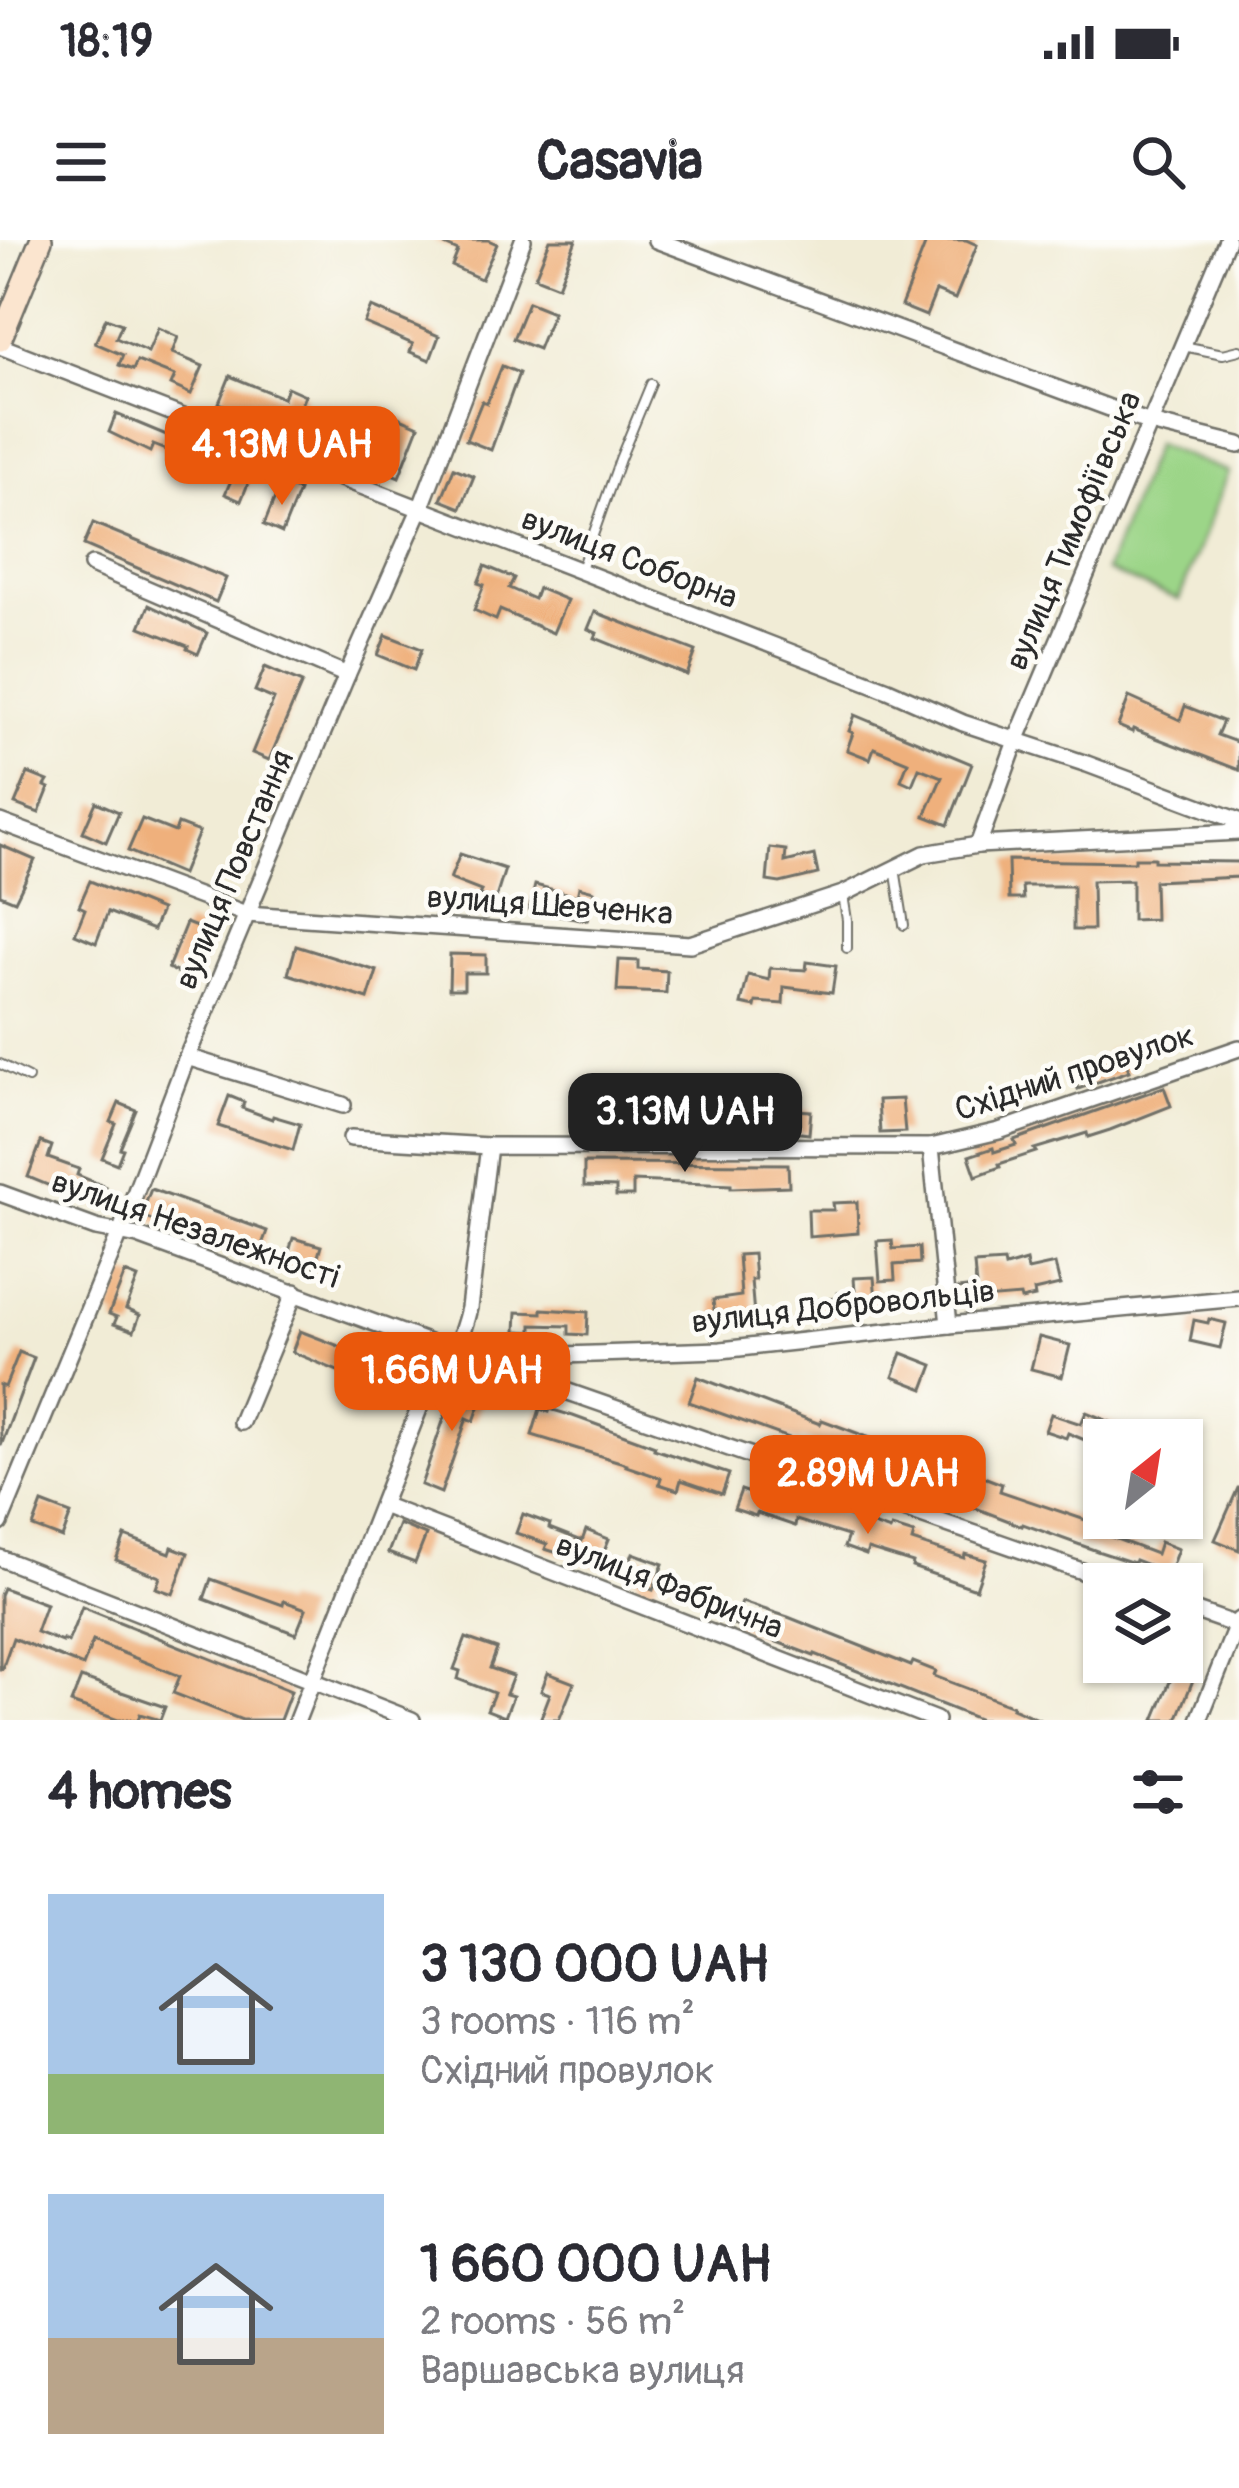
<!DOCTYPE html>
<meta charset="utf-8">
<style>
:root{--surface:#fff;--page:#f7f7f7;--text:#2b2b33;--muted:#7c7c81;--accent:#ea580c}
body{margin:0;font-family:Pangolin,sans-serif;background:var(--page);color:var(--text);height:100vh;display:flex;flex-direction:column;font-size:45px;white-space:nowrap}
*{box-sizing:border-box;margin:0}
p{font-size:39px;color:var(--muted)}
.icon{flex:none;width:66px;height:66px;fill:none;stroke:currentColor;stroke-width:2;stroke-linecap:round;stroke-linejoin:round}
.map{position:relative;height:1480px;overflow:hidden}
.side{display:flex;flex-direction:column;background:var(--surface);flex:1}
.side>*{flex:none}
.needle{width:78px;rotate:30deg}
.tools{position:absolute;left:1083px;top:1179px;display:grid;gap:24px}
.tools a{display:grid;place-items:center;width:120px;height:120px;border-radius:0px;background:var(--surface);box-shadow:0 3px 9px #0004;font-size:60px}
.price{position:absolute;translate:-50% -102px;padding:0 27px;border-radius:24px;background:var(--accent);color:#fff;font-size:39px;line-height:78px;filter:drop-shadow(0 3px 6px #0008)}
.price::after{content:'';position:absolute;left:50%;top:72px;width:36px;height:27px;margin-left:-18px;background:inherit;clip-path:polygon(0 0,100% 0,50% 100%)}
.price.selected{background:#222;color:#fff}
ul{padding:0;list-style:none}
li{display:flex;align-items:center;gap:36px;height:300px;padding:0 48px}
li span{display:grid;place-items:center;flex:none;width:336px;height:240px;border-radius:0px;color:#555}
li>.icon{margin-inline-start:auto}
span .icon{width:144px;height:144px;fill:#fffc;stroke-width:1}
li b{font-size:51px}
h2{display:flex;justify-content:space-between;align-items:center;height:144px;padding:0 48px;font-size:51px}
.status{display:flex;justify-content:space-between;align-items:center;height:84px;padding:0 60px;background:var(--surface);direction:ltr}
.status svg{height:33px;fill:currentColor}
header{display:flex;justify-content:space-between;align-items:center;height:156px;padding:0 48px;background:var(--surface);font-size:54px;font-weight:800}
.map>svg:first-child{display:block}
</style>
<div class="status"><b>18:19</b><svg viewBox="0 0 49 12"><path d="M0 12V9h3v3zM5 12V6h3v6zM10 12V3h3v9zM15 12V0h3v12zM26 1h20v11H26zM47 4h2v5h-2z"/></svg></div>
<header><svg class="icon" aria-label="menu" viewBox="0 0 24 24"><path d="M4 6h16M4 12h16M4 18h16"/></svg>Casavia<svg class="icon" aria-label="search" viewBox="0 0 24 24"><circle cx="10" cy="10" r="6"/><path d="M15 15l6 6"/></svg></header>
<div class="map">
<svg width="1239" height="1480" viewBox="0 0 1239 1480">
<rect width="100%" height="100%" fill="#fdfcf7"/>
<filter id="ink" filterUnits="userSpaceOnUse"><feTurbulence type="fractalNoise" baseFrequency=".00833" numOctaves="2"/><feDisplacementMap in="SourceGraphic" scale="24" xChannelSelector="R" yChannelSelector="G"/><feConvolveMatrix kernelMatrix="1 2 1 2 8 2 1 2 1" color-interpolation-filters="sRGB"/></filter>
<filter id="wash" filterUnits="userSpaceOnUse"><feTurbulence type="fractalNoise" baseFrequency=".004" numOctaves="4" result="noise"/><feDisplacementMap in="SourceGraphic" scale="48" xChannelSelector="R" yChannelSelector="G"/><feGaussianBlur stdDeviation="2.7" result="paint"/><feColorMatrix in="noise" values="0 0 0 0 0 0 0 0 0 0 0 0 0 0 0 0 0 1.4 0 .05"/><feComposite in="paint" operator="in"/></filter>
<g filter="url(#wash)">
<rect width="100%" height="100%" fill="#f1ecd6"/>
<path fill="#9cd588" stroke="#64805a" stroke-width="3" d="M1155,204L1228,232L1179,360L1106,331Z"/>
<g id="blocks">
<g fill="#efb07b">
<path d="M433,0H488L497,4L481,39L452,26L458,11Z"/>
<path d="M550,0H576L558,46L535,37Z"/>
<path d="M927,0H966L977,5L955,59L936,51L926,76L901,66Z"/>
<path d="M528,62L553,72L538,109L513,99Z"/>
<path d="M371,67L439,96L430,120L410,112L413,104L364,83Z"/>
<path d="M106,78L122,84L116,98L148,112L158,88L178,97L172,113L203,126L191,154L171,145L175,136L137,121L133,130L119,125L123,115L95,103Z"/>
<path d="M502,126L519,133L491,210L466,200L482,161L487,163Z"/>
<path d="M230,136L283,158L287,147L305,155L292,187L261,174L259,180L219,163Z"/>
<path d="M389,173L419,186L399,237L385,231L400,194L383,187Z"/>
<path d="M116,174L253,231L241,261L225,254L233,236L153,205L150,212L109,192Z"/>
<path d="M454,228L474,236L461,268L441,260Z"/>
<path d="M281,243L299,251L282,293L264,285Z"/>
<path d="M93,283L226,338L216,362L84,305Z"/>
<path d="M485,326L514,338L509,348L534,359L538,348L567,360L553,393L500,370L496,380L474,370L484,345L478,343Z"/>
<path d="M149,365L207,393L198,414L187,409L188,406L140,387Z"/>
<path d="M595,372L696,411L687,435L595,398L597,393L588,389Z"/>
<path d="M386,395L422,409L414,430L378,415Z"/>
<path d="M265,427L302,443L269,520L252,513L274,459L255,451Z"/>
<path d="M1129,457L1180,480L1185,466L1223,481L1217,495L1239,503V530L1133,489L1132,492L1118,486Z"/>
<path d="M855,475L972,524L948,585L925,576L942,537L919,528L912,545L901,540L908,522L874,508L870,519L847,510L853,493L849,491Z"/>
<path d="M28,533L48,541L45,546L49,548L39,573L15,564Z"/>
<path d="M96,562L119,572L106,602L83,592Z"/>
<path d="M142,579L175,592L178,584L199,592L182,634L128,611Z"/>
<path d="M0,605L35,620L15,661L0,655Z"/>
<path d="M770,608L786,610L785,622L814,615L818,634L780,643L767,641Z"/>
<path d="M460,614L505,629L495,661L479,655L481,651L450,639Z"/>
<path d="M1135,618H1154V621L1239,622V637L1154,641L1155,679L1132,680V640L1092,641L1093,690H1073V646H1022L1023,659H1009L1008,620L1135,622Z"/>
<path d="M90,641L161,670L153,690L108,672L96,703L75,694L85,669L79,666Z"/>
<path d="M535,645L577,656L579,647L594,651L587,680L529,670Z"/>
<path d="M186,683L207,691L191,739L168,728Z"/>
<path d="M296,706L377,731L368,759L288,734Z"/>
<path d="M450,714L486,715V733H464V749H449Z"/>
<path d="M619,720L638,721V729L667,731L666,753L617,751Z"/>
<path d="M807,722L836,726L832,753L784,747L783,764L756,762L755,767L741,764L748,735L769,740L770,728L806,730Z"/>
<path d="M1121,806L1129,831L1078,849L1073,834L1109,823L1106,811Z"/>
<path d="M1164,847L1171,866L1110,890L1088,897L1087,893L1034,909L1036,912L999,924L1000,927L976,936L969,916L993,908L994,912L1016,905L1014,900Z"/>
<path d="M229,856L244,862L242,868L272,879L273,876L300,884L293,910L218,886Z"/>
<path d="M902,859L905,892L880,893L878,860Z"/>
<path d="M119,863L136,870L120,908L123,909L117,924L102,918L116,884L111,882Z"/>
<path d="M648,869L668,870L667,875L724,878L725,874L794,876L795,870L811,871L809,894L784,891V895L623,894L624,877L647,878Z"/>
<path d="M41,902L52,906L48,918L79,929L77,935L106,947L98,966L28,937Z"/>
<path d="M584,923L788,924L789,946L731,948V945L633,941V956H616V947L584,946Z"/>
<path d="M151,949L267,991L259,1013L250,1009L247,1016L141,976Z"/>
<path d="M857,962L858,993L809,997L808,970H834L833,963Z"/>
<path d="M293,998L321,1006L314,1030L303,1027L302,1031L285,1026Z"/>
<path d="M892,1000L893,1009L919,1007L920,1023L894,1025L895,1040L880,1041L877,1001Z"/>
<path d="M753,1014L755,1040H751L755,1087L743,1088V1084L716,1088L713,1060L741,1056L738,1015Z"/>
<path d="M1026,1021L1028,1030L1055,1024L1060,1045L1034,1051L1035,1057L1021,1060L1020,1056L971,1060L972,1064L959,1065L957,1049L976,1047L974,1024L1004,1022L1005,1027Z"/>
<path d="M125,1033L138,1038L126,1069L140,1075L134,1091L114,1084L117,1077L109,1074Z"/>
<path d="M874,1037L877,1070L820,1077L818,1060L838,1058V1053L855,1051L854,1038Z"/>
<path d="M542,1069L588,1072L587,1095L569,1094V1086L532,1085V1092L516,1091L517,1072L542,1073Z"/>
<path d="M1209,1079L1226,1083L1220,1108L1190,1101L1194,1080L1208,1083Z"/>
<path d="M300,1091L419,1137L411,1156L353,1133L352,1137L292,1112Z"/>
<path d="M1039,1097L1070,1105L1062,1137L1031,1129Z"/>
<path d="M19,1112L34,1118L1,1206L0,1145L5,1147Z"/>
<path d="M902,1113L933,1125L924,1149L893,1137Z"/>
<path d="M698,1137L820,1184L822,1180L881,1202L878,1212L935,1233L938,1225L979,1240L981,1236L1002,1244L1000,1251L1106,1287L1103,1294L1156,1314L1160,1302L1178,1309L1169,1333L1135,1320L1134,1323L1097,1311L1023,1284L1022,1286L916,1245L915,1248L889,1238L890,1235L852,1221L854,1217L801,1198L800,1202L689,1162Z"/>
<path d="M457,1141L485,1151L474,1181L467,1178L441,1253L421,1245Z"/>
<path d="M540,1169L549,1172L550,1169L573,1176L655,1206L654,1209L729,1234L722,1254L681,1240L678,1250L659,1244L661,1238L626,1226L627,1224L532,1195Z"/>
<path d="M1086,1172L1154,1200H1104V1208L1068,1193L1066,1198L1045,1191L1051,1174L1081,1184Z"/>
<path d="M1238,1248H1239V1310L1215,1300Z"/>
<path d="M741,1250L770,1260L772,1253L816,1268L817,1265L890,1291L892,1287L914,1294L912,1301L964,1318L965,1314L986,1320L976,1349L912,1327L913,1323L868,1309L866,1315L844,1307L848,1296L796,1280L795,1286L757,1273L756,1276L734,1269Z"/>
<path d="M42,1263L71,1274L62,1298L33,1287Z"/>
<path d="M523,1274L550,1284L549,1288L582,1301L586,1290L609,1299L598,1326L545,1309L547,1304L516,1293Z"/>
<path d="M399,1284L426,1295L415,1323L388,1313Z"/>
<path d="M125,1296L170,1313L172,1307L188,1313L173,1354L156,1348L160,1337L116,1320Z"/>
<path d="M633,1313L663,1324L653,1350L637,1344L639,1338L626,1333Z"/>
<path d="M211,1339L283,1365L284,1361L306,1369L296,1394L204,1359Z"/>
<path d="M3,1348L46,1364L36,1392L62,1402L63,1400L68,1402L82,1367L291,1451L280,1480H242L173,1453L180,1436L93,1401L83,1426L13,1398L2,1429H0V1355Z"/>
<path d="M742,1362L788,1377L911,1426L913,1422L936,1431L934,1436L1013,1466L1012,1468L1040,1480H980L815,1414L814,1416L764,1397L733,1385Z"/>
<path d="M466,1398L497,1409L490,1428L513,1436L506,1454L513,1456L505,1477L487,1470L494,1453L458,1439L460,1431L454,1429Z"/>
<path d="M1174,1432L1193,1440L1177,1480H1154Z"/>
<path d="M548,1433L574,1443L559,1480H540L550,1454L541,1451Z"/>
<path d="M81,1438L165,1467L160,1480L140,1474L138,1480H118L71,1463Z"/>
</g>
</g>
</g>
<g filter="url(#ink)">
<use href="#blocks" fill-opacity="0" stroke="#706f67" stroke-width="3"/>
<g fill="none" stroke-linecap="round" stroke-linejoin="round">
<g stroke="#706f67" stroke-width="12">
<g id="lane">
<path d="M1183,106L1223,114L1239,110"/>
<path d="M581,329L620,219L651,144"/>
<path d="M895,628L904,685"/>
<path d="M843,655L847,680V708"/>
<path d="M0,824L28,838"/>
</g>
</g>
<g stroke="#706f67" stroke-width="20">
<g id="street">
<path d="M656,0L1150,183L1239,205"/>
<path d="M0,106L888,450L963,483L1087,524L1239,581"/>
<path d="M92,325L347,435"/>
<path d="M0,582L246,674L690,704L843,654L924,614L978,605L1239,592"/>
<path d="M978,605L1016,501L1227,0"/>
<path d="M187,817L343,865"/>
<path d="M351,898L489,906"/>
<path d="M931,907L949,1085"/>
<path d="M0,953L96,988L138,996L451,1111L1119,1344"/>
<path d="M472,1112L563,1115L721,1110L949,1085L1239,1058"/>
<path d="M241,1182L295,1052"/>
<path d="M382,1265L936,1480"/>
<path d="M0,1283L120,993L187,817L347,435L421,267L523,0"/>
<path d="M0,1318L412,1480"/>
<path d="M1182,1366L1239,1386"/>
<path d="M297,1480L435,1128C458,1104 461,1101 469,1068L489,906L931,907L999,891L1239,808"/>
<path d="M1199,1480L1239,1380"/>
</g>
</g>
<g stroke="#706f67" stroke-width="26">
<path id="secondary" d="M0,100L41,0"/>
</g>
<use href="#lane" stroke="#fff" stroke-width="8"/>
<use href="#street" stroke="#fff" stroke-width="15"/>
<use href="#secondary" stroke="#fbe5cf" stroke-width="21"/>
</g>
</g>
<g text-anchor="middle" stroke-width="9" stroke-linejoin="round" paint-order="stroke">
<g font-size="33" fill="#2b2b2b" stroke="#fdfcf7">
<text transform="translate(1072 290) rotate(-67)" y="12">вулиця Тимофіївська</text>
<text transform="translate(630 317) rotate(21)" y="12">вулиця Соборна</text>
<text transform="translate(233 629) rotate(-67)" y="12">вулиця Повстання</text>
<text transform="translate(550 664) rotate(4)" y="12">вулиця Шевченка</text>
<text transform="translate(1074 831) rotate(-18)" y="12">Східний провулок</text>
<text transform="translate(196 988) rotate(19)" y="12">вулиця Незалежності</text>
<text transform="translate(843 1065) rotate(-6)" y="12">вулиця Добровольців</text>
<text transform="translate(670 1345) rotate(21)" y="12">вулиця Фабрична</text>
</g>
</g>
</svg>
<div class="tools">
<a><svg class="needle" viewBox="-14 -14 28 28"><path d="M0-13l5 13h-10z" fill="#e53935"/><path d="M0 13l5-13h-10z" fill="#7c7c81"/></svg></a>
<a><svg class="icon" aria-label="layers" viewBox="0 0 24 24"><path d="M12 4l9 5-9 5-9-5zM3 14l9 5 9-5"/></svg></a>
</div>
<b class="price" style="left:282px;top:268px">4.13M UAH</b>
<b class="price selected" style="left:685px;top:935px">3.13M UAH</b>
<b class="price" style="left:452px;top:1194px">1.66M UAH</b>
<b class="price" style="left:868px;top:1297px">2.89M UAH</b>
</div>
<section class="side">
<h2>4 homes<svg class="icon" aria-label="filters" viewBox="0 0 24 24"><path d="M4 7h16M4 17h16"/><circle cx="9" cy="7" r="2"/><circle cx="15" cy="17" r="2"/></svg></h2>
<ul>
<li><span style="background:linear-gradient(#a9c7e8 75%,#8fb573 0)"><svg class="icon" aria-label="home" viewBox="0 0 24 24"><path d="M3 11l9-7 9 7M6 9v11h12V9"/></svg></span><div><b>3 130 000 UAH</b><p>3 rooms · 116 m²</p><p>Східний провулок</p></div></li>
<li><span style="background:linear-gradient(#a9c7e8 60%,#b9a48a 0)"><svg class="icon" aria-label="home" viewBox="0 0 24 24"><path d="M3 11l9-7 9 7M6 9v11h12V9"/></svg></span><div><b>1 660 000 UAH</b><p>2 rooms · 56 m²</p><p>Варшавська вулиця</p></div></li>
</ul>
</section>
